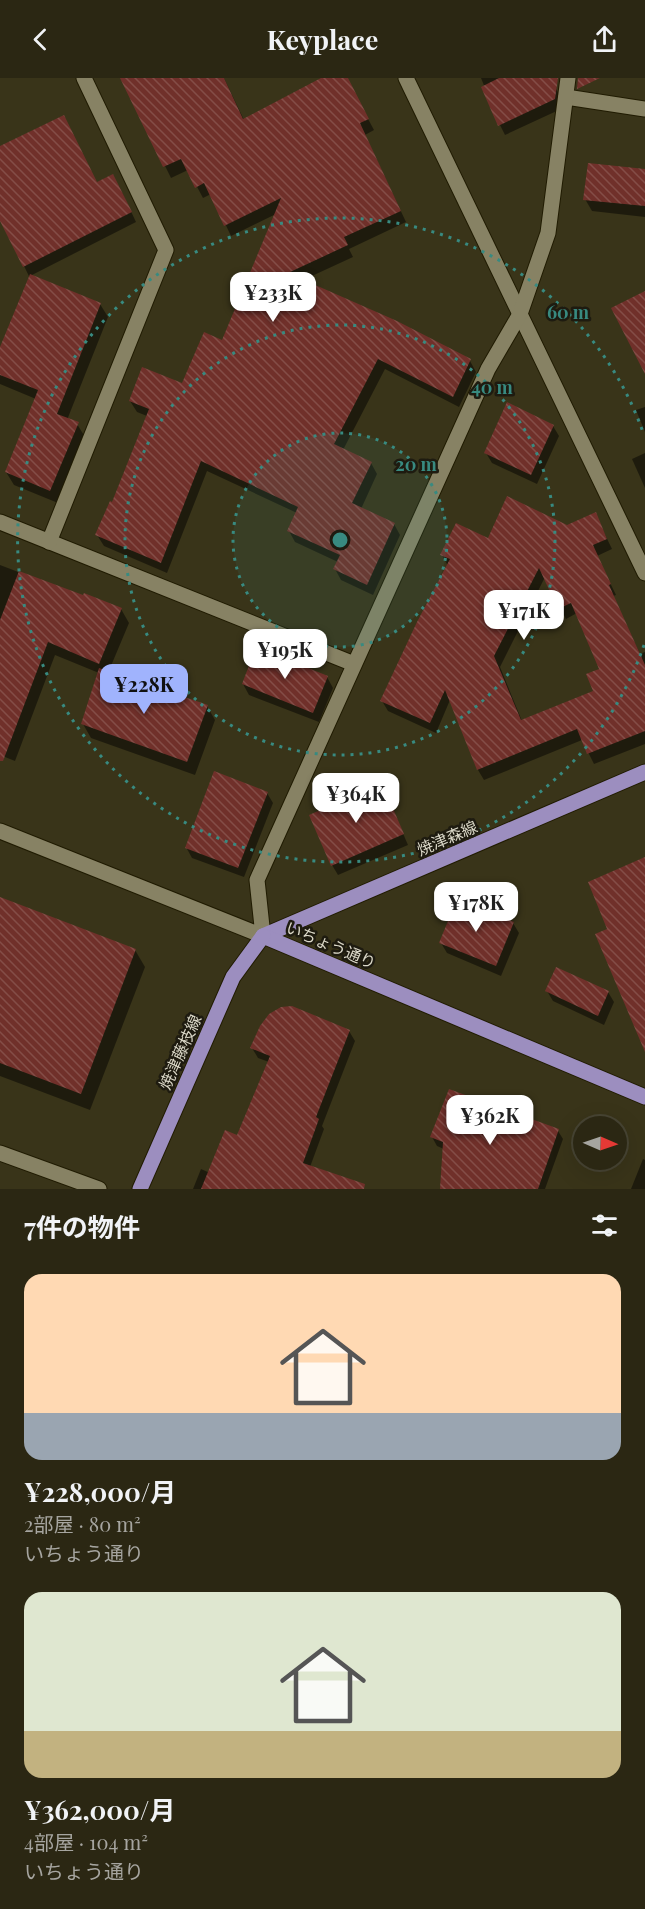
<!DOCTYPE html>
<html lang="ja">
<meta charset="utf-8">
<style>
:root{--surface:#2b2713;--page:#332f1c;--text:#f1f3f6;--muted:#a6a5a0;--line:#474433;--accent:#a0b3fd}
body{margin:0;font-family:"Playfair Display","Noto Sans JP",serif;background:var(--page);color:var(--text);height:100vh;display:flex;flex-direction:column;font-size:22px;white-space:nowrap}
*{box-sizing:border-box;margin:0}
p{font-size:20px;color:var(--muted)}
.icon{flex:none;width:33px;height:33px;fill:none;stroke:currentColor;stroke-width:2;stroke-linecap:round;stroke-linejoin:round}
.map{position:relative;height:1111px;overflow:hidden}
.panel{display:flex;flex-direction:column;background:var(--surface);flex:1}
.panel>*{flex:none}
.needle{width:39px;rotate:92deg}
.controls{position:absolute;left:573px;top:1038px;display:grid;gap:12px}
.controls a{display:grid;place-items:center;width:54px;height:54px;border-radius:50%;background:var(--surface);box-shadow:0 6px 24px #0002,0 0 0 2px var(--line);font-size:30px}
.price{position:absolute;translate:-50% -51px;padding:0 14px;border-radius:12px;background:#fff;color:#222;font-size:20px;line-height:39px;filter:drop-shadow(0 2px 3px #0008)}
.price::after{content:'';position:absolute;left:50%;top:36px;width:18px;height:14px;margin-left:-9px;background:inherit;clip-path:polygon(0 0,100% 0,50% 100%)}
.price.current{background:var(--accent);color:#111}
ul{padding:0;list-style:none}
li{display:grid;align-content:center;gap:12px;height:318px;padding:0 24px}
li span{display:grid;place-items:center;height:186px;border-radius:18px;color:#555}
li>.icon{margin-inline-start:auto}
span .icon{width:108px;height:108px;fill:#fffc;stroke-width:1}
li b{font-size:26px}
h2{display:flex;justify-content:space-between;align-items:center;height:72px;padding:0 24px;font-size:26px}
header{display:flex;justify-content:space-between;align-items:center;height:78px;padding:0 24px;background:var(--surface);font-size:27px;font-weight:700}
.map>svg:first-child{display:block}
</style>
<header><svg class="icon" aria-label="back" viewBox="0 0 24 24"><path d="M15 5l-7 7 7 7"/></svg>Keyplace<svg class="icon" aria-label="share" viewBox="0 0 24 24"><path d="M12 15V3M7 8l5-5 5 5M5 13v7h14v-7"/></svg></header>
<div class="map">
<svg width="645" height="1111" viewBox="0 0 645 1111">
<defs>
<pattern id="building-back-hatch" width="6" height="6" patternUnits="userSpaceOnUse" patternTransform="scale(1.5)"><rect width="6" height="6" fill="#70302a"/><path d="M-1 5l2 2M0 0l6 6M5-1l2 2" fill="none" stroke="#844d47"/></pattern>
</defs>
<rect width="100%" height="100%" fill="#393419"/>
<g fill="#0007" fill-rule="evenodd">
<path d="M135,0H224L244,42L324,0H346L374,52L365,57L406,144L349,171L353,179L301,203L470,283L476,294L459,329L385,291L343,372L371,385L377,396L361,431L394,446L400,457L373,517L341,502L335,491L338,484L295,464L289,453L297,435L207,393L167,495L104,468L97,457L113,426L147,338L137,334L130,323L183,307L223,264L276,136L231,158L211,116L203,120L188,92L171,100L124,5Z"/>
<path d="M481,0H551L562,23L561,31L505,57L500,47Z"/>
<path d="M0,69L97,106L119,108L136,144L30,198L100,226L108,239L67,342L77,346L85,359L58,425L14,407L6,394L36,321L0,306V274L50,241L24,188L0,128Z"/>
<path d="M645,92V139L592,133L585,121Z"/>
<path d="M645,329V354L636,332Z"/>
<path d="M553,348L559,358L537,406L492,385L486,375Z"/>
<path d="M645,375V410L632,381Z"/>
<path d="M595,436L612,471L597,478L616,517L613,518L640,576L645,574V666L594,686L582,662L484,702L478,692L450,622L436,655L388,633L382,623L448,488L442,477L488,462L567,448ZM545,499L566,541L577,535L601,591L595,614L522,643L500,589Z"/>
<path d="M0,487L84,519L121,531L129,545L108,595L207,628L215,642L195,697L91,660L83,646L99,595L55,577L15,683L0,677Z"/>
<path d="M327,599L333,610L319,644L249,617L243,606Z"/>
<path d="M382,707L408,767L338,797L332,787Z"/>
<path d="M267,715L273,725L244,799L192,780L186,769Z"/>
<path d="M0,820L135,872L145,889L90,1032L0,998Z"/>
<path d="M513,845L519,855L501,898L447,875L441,865Z"/>
<path d="M547,913L608,914L614,924L604,947L553,923Z"/>
<path d="M349,953L355,963L322,1048L324,1051L310,1089L352,1103L356,1111H193L201,1091L210,1095L238,1059L269,984L258,980L252,970Z"/>
<path d="M558,1053L563,1061L545,1111H442L444,1071L437,1068L432,1059Z"/>
<path d="M643,1081L645,1082V1111H631Z"/>
</g>
<g fill="url(#building-back-hatch)" fill-rule="evenodd">
<path d="M120,0H224L243,41L321,0H348L369,41L360,45L401,133L344,159L348,167L288,195L397,243L471,281L453,319L378,281L334,366L372,384L352,425L395,445L367,507L333,491L340,477L287,453L298,429L201,383L161,485L95,457L110,423L112,424L149,331L129,323L142,289L182,305L204,254L222,262L281,120L224,148L204,105L195,110L181,81L163,89Z"/>
<path d="M499,0H558L555,21L498,48L481,9Z"/>
<path d="M578,0H600L577,11Z"/>
<path d="M64,37L97,104L113,96L132,134L23,189L0,143V68Z"/>
<path d="M588,85L645,91V128L583,122Z"/>
<path d="M30,196L101,225L57,336L79,344L50,413L5,394L38,312L0,297V269Z"/>
<path d="M645,213V296L611,230Z"/>
<path d="M507,324L554,347L531,397L484,375Z"/>
<path d="M507,418L567,447L596,434L607,461L593,467L611,506L609,507L645,587V653L587,676L577,651L477,692L445,612L430,645L380,623L417,544L450,481L440,477L456,445L488,460ZM539,490L558,531L571,525L599,591L586,596L593,613L521,642L494,578Z"/>
<path d="M19,493L83,517L84,515L122,530L99,586L48,564L3,683H0V542Z"/>
<path d="M256,569L328,598L313,635L242,606Z"/>
<path d="M99,590L208,627L187,684L81,646Z"/>
<path d="M214,693L268,714L238,790L185,770Z"/>
<path d="M382,705L404,756L331,788L309,737Z"/>
<path d="M645,779V974L595,856L607,851L588,804Z"/>
<path d="M0,819L136,871L81,1016L0,985Z"/>
<path d="M457,821L514,844L496,888L439,865Z"/>
<path d="M556,889L609,913L598,938L545,913Z"/>
<path d="M292,928L350,952L316,1039L319,1041L303,1085L365,1106L364,1111H201L225,1052L237,1057L270,978L250,970L260,948L269,936L281,929Z"/>
<path d="M449,1011L559,1051L538,1111H440L443,1064L430,1059Z"/>
</g>
<g fill="none" stroke-linecap="round" stroke-linejoin="round">
<g stroke="#201b02" stroke-width="17">
<g id="street">
<path d="M566,19L645,31"/>
<path d="M0,444L354,586"/>
<path d="M49,464L166,172L84,0"/>
<path d="M0,1075L99,1111"/>
</g>
</g>
<g stroke="#201b02" stroke-width="17">
<g id="secondary">
<path d="M406,0L645,495"/>
<path d="M0,753L263,858L257,802L488,291L520,236L548,155L568,0"/>
</g>
</g>
<g stroke="#201b02" stroke-width="17">
<g id="primary">
<path d="M263,858L645,694"/>
<path d="M263,858L645,1019"/>
<path d="M140,1111L233,899L263,858"/>
</g>
</g>
<use href="#street" stroke="#878264" stroke-width="15"/>
<use href="#secondary" stroke="#878264" stroke-width="15"/>
<use href="#primary" stroke="#9c8ebf" stroke-width="15"/>
</g>
<circle cx="340" cy="462" r="107" fill="#388a80" fill-opacity=".12"/>
<g fill="none" stroke="#388a80" stroke-width="3" stroke-dasharray="3 6">
<circle cx="340" cy="462" r="107"/>
<circle cx="340" cy="462" r="215"/>
<path d="M644 567A322 322 0 1 1 644 357"/>
</g>
<g text-anchor="middle" stroke-width="5" stroke-linejoin="round" paint-order="stroke">
<g font-size="16" fill="#dbd8c8" stroke="#1e1b10">
<text transform="translate(447 760) rotate(-23)" y="6">焼津森線</text>
<text transform="translate(331 867) rotate(23)" y="6">いちょう通り</text>
<text transform="translate(180 974) rotate(-66)" y="6">焼津藤枝線</text>
</g>
</g>
<circle cx="340" cy="462" r="9" fill="#388a80" stroke="#1e1b10" stroke-width="3"/>
<g font-size="18" text-anchor="middle" font-weight="bold" fill="#388a80" stroke="#1e1b10" stroke-width="5" stroke-linejoin="round" paint-order="stroke">
<text x="568" y="241">60 m</text>
<text x="492" y="316">40 m</text>
<text x="416" y="393">20 m</text>
</g>
</svg>
<div class="controls">
<a><svg class="needle" viewBox="-14 -14 28 28"><path d="M0-13l5 13h-10z" fill="#e53935"/><path d="M0 13l5-13h-10z" fill="#a6a5a0"/></svg></a>
</div>
<b class="price" style="left:273px;top:245px">¥233K</b>
<b class="price" style="left:524px;top:563px">¥171K</b>
<b class="price" style="left:285px;top:602px">¥195K</b>
<b class="price current" style="left:144px;top:637px">¥228K</b>
<b class="price" style="left:356px;top:746px">¥364K</b>
<b class="price" style="left:476px;top:855px">¥178K</b>
<b class="price" style="left:490px;top:1068px">¥362K</b>
</div>
<section class="panel">
<h2>7件の物件<svg class="icon" aria-label="filters" viewBox="0 0 24 24"><path d="M4 7h16M4 17h16"/><circle cx="9" cy="7" r="2"/><circle cx="15" cy="17" r="2"/></svg></h2>
<ul>
<li><span style="background:linear-gradient(#ffd9b3 75%,#9aa5b1 0)"><svg class="icon" aria-label="home" viewBox="0 0 24 24"><path d="M3 11l9-7 9 7M6 9v11h12V9"/></svg></span><div><b>¥228,000/月</b><p>2部屋 · 80 m²</p><p>いちょう通り</p></div></li>
<li><span style="background:linear-gradient(#dfe7d0 75%,#c2b280 0)"><svg class="icon" aria-label="home" viewBox="0 0 24 24"><path d="M3 11l9-7 9 7M6 9v11h12V9"/></svg></span><div><b>¥362,000/月</b><p>4部屋 · 104 m²</p><p>いちょう通り</p></div></li>
</ul>
</section>
